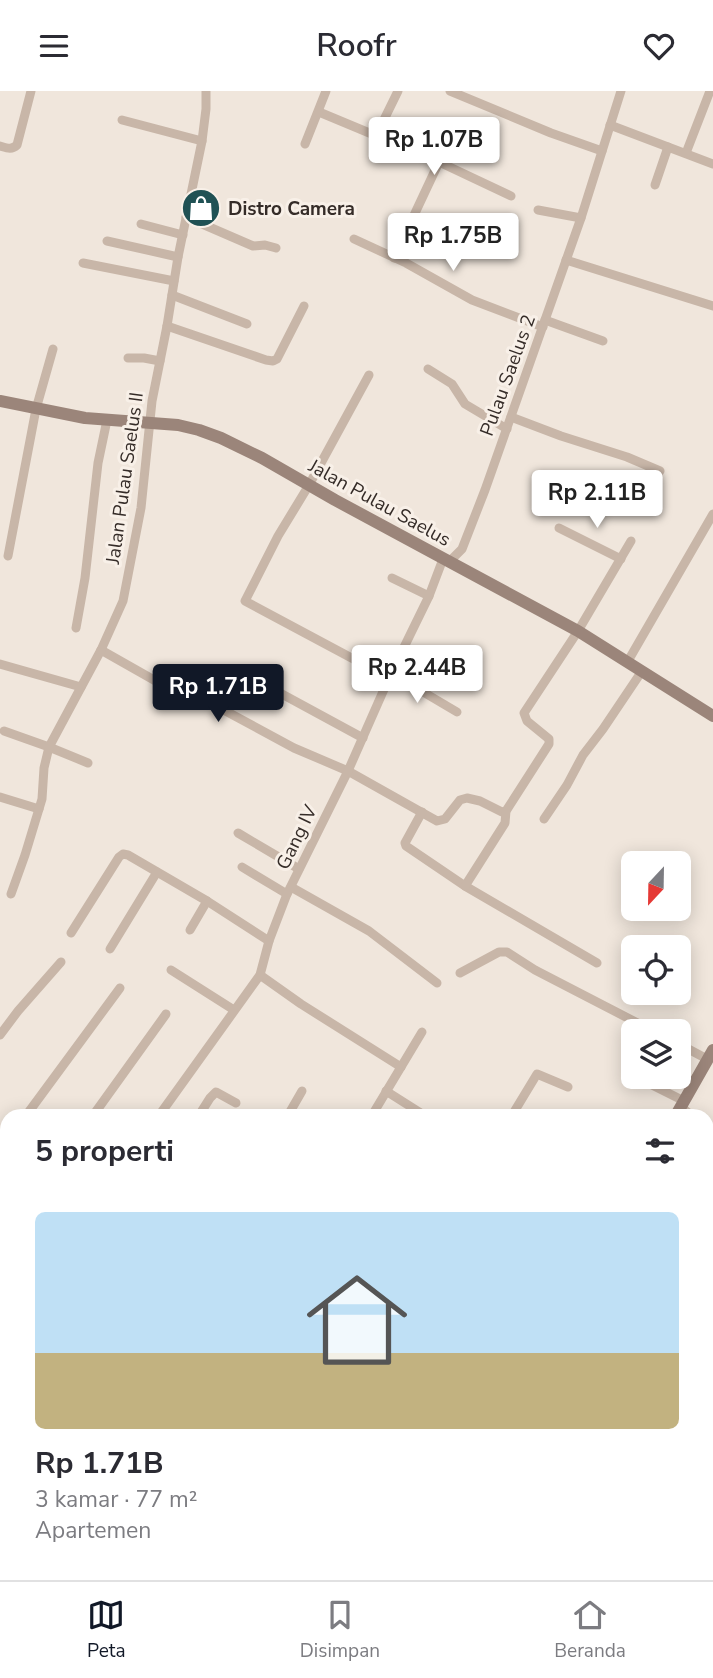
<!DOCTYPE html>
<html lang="id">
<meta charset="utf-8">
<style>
:root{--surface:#fff;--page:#f7f7f7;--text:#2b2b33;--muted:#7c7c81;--line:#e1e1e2;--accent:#111827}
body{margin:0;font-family:"Nunito Sans",sans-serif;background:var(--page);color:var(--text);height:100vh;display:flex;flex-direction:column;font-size:26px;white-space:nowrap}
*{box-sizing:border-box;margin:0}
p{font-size:23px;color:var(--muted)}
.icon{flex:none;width:38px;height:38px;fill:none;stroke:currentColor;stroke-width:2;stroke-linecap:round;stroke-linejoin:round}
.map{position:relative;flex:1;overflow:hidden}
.panel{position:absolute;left:0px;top:1018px;width:714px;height:471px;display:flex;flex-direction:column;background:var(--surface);border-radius:21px 21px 0 0;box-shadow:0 4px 18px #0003}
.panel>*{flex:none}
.needle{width:46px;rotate:202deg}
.tools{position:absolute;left:621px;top:760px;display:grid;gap:14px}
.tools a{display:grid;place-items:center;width:70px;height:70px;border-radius:10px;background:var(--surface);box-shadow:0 4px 18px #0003;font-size:35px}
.price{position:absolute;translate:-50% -60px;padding:0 16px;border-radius:7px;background:#fff;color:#222;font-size:23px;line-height:46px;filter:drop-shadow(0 2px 4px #0008)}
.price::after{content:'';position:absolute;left:50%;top:42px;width:21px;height:16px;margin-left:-10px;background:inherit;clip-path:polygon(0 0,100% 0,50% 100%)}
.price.active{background:var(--accent);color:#fff}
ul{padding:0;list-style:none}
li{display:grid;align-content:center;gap:14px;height:371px;padding:0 35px}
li+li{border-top:2px solid var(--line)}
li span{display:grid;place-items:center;height:217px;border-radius:10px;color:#555}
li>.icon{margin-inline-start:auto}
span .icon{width:126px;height:126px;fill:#fffc;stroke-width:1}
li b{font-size:30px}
h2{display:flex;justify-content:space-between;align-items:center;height:84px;padding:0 35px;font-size:30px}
header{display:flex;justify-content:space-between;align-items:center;height:91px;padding:0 35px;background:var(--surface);font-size:32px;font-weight:600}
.menu{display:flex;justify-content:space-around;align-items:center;height:98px;border-top:2px solid var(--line);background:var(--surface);font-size:19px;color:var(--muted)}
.menu a{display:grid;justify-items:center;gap:4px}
.menu .active{color:var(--accent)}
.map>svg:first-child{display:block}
</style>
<header><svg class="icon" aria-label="menu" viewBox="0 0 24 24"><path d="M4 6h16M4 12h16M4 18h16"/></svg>Roofr<svg class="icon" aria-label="heart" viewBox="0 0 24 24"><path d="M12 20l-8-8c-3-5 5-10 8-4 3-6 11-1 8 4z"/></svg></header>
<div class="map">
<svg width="713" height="1489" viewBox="0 0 713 1489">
<rect width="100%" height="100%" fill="#f0e6dc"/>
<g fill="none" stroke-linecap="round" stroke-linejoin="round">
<g stroke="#c8b6a8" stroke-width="9">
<path d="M450,0L551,42L602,60"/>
<path d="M319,21L439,71L511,105"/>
<path d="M122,29L202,50"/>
<path d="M610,34L713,73"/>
<path d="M376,45L398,0"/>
<path d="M305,53L326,0"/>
<path d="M0,55C7,57 12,59 17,54L31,0"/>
<path d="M686,62L710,0"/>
<path d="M655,94L668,56"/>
<path d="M538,119L581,127"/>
<path d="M186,126L253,155L265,154L276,157"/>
<path d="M141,133L183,144"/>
<path d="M354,148L406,172L472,209L543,236"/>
<path d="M107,150L178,166"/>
<path d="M394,167L439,71"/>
<path d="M566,169L713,215"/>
<path d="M83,172L174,190"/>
<path d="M172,204L247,233"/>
<path d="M545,229L603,250"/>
<path d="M167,235L266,269L273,270L277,268L304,215"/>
<path d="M128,267H144L160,270"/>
<path d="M428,278L452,293L465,313L507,338"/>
<path d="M369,284L309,394L278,445L245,510L389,587"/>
<path d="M511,326L561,345L627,366L660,380"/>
<path d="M559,437L621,468"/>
<path d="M8,465L36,318L53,258"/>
<path d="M449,471L462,458L485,399L581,127L621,0"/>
<path d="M392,487L429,505"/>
<path d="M76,537L85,487L98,372L107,329"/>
<path d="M101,559L161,593L220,617L294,657L348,680L437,730L445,728L460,709L467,707L480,710L502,721L506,720"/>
<path d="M628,570L713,423"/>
<path d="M0,573L81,596"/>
<path d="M236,578L363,647"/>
<path d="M391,582L457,621"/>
<path d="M4,640L49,656L88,672"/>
<path d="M0,706L39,718"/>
<path d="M422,721L405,752L406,755L465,795L597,872"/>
<path d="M544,728L567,694L583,664L603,638L642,580"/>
<path d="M238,742L299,778"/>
<path d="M242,776L287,803"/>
<path d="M465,795L505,732L506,720L549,653V648L527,630L524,622L578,540L631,450"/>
<path d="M291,796L369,840L437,892"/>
<path d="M11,803L25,764L42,708L44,677L49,656L101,559L123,510L141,417L152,310L167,235L178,166L202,50L206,18V0"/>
<path d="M190,839L207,810"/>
<path d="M71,842L119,766L123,763L128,764L207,810L269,850"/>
<path d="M110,858L157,781"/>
<path d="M171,879L234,919"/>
<path d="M460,882L499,861H507L535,879L653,940"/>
<path d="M260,884L301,913L401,976"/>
<path d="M0,944L18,920L61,871"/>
<path d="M679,953L707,968"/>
<path d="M650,993L684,1010"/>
<path d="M386,1000L427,1026"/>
<path d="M681,1016L694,1026"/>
<path d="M25,1026L120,897"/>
<path d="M92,1026L166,923"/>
<path d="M158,1026L260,884L269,850L287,803L348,680L389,587L429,505L443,468"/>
<path d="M198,1026L210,1007L216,1001L236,1012"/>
<path d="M287,1026L302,1000"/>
<path d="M371,1026L422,941"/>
<path d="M511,1026L537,983L568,996"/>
<path d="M707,1034L713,1038"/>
<path d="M0,1059L7,1050"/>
<path d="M0,1153L7,1144"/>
<path d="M707,1222L713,1225"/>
<path d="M707,1254L713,1257"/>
<path d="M0,1258L7,1263"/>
<path d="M707,1303L713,1306"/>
<path d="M0,1347L7,1332"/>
<path d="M707,1410L713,1412"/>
<path d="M707,1450L713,1442"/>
<path d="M27,1489L30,1482"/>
<path d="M110,1489L114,1482"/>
<path d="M194,1489L197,1482"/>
<path d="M276,1489L279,1482"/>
<path d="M350,1489L353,1482"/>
<path d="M682,1489L686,1482"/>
</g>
<g stroke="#9b857a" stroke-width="12">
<path d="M0,310L85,327L178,334L199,339L221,347L262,367L335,409L578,540L713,625"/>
<path d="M675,1026L713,959"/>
<path d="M458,1489L459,1482"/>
</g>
</g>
<defs>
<g id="shop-disc" transform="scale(2.0125)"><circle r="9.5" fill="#205154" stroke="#f8f0e8"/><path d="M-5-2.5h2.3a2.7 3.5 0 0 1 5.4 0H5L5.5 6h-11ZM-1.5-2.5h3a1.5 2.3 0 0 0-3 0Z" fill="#fff"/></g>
</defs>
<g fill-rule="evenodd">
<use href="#shop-disc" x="201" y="117"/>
</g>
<g text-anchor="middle" stroke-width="6" stroke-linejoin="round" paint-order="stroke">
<g font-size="19" font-weight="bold" fill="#352c28" stroke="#f8f0e8" text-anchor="start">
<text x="228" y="124">Distro Camera</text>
</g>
<g font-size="19" fill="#352c28" stroke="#f8f0e8">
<text transform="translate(507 284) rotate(-70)" y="7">Pulau Saelus 2</text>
<text transform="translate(124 387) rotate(-82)" y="7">Jalan Pulau Saelus II</text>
<text transform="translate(380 411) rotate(29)" y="7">Jalan Pulau Saelus</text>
<text transform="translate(296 746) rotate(-64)" y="7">Gang IV</text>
</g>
</g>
</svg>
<div class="tools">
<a><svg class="needle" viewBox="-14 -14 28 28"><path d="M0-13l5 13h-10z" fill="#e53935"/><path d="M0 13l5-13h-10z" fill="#7c7c81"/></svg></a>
<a><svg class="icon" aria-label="locate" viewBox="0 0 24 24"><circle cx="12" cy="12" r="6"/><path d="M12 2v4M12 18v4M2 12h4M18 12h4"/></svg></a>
<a><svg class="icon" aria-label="layers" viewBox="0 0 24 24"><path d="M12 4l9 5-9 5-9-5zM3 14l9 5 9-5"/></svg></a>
</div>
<b class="price" style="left:434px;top:86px">Rp 1.07B</b>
<b class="price" style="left:453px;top:182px">Rp 1.75B</b>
<b class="price" style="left:597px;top:439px">Rp 2.11B</b>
<b class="price" style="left:417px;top:614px">Rp 2.44B</b>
<b class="price active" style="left:218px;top:633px">Rp 1.71B</b>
<section class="panel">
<h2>5 properti<svg class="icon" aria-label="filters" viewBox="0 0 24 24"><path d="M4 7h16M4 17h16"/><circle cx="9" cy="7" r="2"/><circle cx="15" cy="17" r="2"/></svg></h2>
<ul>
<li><span style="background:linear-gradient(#bfe0f5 65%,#c2b280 0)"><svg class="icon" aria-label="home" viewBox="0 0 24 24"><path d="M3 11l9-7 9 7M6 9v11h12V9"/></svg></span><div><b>Rp 1.71B</b><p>3 kamar · 77 m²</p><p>Apartemen</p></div></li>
</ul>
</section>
</div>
<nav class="menu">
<a class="active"><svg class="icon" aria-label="map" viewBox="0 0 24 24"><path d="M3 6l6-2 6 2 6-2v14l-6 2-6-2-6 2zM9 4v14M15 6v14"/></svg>Peta</a>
<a><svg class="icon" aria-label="saved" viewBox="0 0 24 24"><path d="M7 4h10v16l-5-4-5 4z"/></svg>Disimpan</a>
<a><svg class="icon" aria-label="home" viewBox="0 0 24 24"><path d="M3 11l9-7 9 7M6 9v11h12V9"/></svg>Beranda</a>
</nav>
